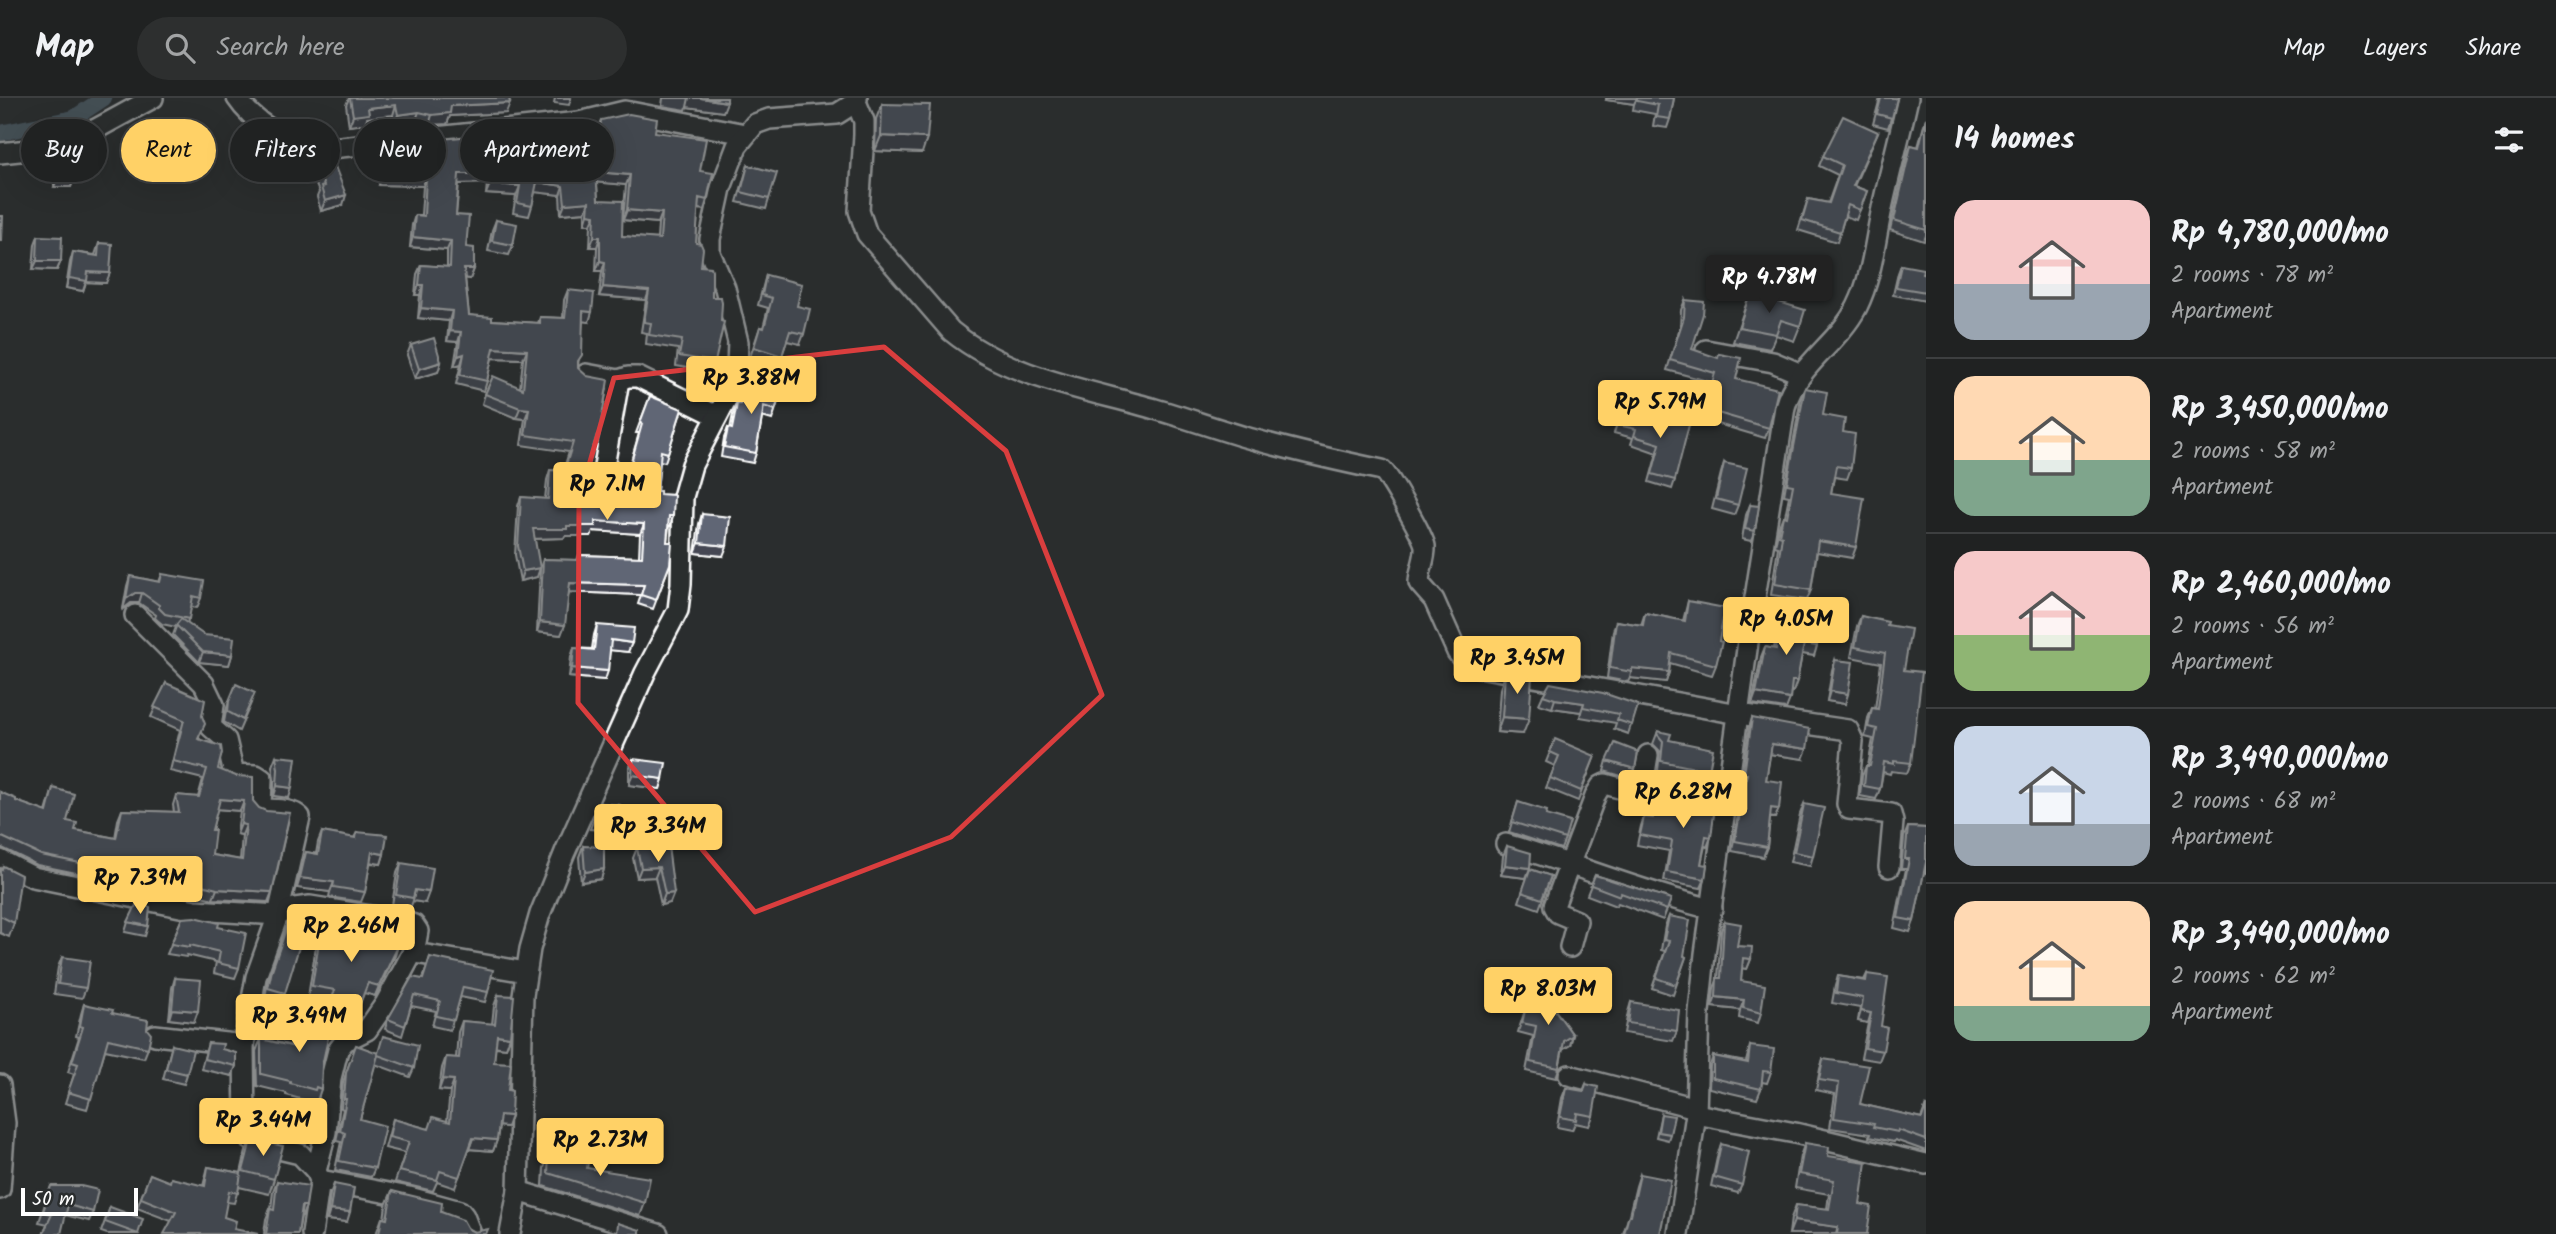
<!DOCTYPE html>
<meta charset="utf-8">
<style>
:root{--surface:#202222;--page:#2d2f2f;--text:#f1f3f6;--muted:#a2a4a5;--line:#3d3f40;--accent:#ffd166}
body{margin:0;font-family:Kalam,sans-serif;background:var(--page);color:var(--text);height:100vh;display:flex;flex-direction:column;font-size:26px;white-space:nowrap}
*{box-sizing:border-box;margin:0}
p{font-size:23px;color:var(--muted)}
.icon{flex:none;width:38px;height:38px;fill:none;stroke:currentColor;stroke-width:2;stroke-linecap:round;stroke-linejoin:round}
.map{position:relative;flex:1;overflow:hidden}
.side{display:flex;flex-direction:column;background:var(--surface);width:630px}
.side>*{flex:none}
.hud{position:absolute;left:21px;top:21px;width:665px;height:63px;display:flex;gap:14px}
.scale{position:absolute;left:21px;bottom:18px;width:117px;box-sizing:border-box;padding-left:7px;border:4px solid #fff;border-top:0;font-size:19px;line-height:24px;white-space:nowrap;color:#fff;-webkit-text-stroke:5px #2a2d2e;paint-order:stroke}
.price{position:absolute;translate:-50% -60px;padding:0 16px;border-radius:7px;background:var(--accent);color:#111;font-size:23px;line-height:46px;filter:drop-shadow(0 2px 4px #0008)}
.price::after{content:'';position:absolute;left:50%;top:42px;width:21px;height:16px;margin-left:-10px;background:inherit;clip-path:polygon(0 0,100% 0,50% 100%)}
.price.active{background:#222;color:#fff}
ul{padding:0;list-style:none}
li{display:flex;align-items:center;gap:21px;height:175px;padding:0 28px}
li+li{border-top:2px solid var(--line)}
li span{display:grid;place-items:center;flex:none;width:196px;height:140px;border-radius:21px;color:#555}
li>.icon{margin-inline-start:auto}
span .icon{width:84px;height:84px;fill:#fffc;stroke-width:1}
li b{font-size:30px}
h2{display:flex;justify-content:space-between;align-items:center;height:84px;padding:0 28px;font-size:30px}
.chip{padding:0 24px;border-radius:32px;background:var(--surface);box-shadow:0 7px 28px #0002,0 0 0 2px var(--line);font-size:24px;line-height:63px}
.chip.active{background:var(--accent);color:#111}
header{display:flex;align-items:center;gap:42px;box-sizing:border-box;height:98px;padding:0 35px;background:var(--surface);border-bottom:2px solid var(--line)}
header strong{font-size:33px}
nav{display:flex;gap:38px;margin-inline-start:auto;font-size:24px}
.search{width:490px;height:63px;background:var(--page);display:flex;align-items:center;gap:18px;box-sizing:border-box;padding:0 24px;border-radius:38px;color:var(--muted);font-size:26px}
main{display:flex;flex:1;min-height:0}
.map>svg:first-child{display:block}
</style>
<header>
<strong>Map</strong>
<div class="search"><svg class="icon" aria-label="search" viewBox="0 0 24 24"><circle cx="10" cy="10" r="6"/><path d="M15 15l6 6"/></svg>Search here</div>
<nav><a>Map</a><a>Layers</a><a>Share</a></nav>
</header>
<main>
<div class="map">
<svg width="1926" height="1136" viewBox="0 0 1926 1136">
<rect width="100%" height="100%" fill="#2a2d2e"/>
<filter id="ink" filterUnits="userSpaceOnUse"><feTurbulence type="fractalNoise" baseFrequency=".0143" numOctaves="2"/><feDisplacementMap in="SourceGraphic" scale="14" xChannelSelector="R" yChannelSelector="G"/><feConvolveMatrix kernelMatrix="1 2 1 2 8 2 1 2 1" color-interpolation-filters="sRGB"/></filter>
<g filter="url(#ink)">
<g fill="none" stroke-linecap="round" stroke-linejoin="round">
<path stroke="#627582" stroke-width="16" d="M0,35L74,20L104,0"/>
<g stroke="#fff" stroke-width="24">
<g id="minor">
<path d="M237,0C255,27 283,39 312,52L579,24L625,13L745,36"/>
<path d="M856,4L864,23V37L859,113L867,136L951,233C1009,280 1085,291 1155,311C1187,320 1219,332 1252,341C1295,353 1339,363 1382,372C1389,377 1424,440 1425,448C1426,461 1419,472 1419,485L1434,502L1457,554L1462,560L1479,569L1739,616L1848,632L1853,643L1847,706L1849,711L1891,716L1893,724L1889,769"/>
<path d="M0,55L38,51L96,31L153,0"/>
<path d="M1706,252L1773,264L1801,276"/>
<path d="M586,276L619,282L628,279H638L717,318"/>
<path d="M602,380L619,282"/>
<path d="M135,517L204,586L214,607L211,629L226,642L234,676L256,677L262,681L261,709L263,711C275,712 291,710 300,719L278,817L256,879L244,947L245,1033L247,1039L258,1046L300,1056L316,1073L320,1082L312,1136"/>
<path d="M1645,683L1726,700"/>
<path d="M1506,746C1575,766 1641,794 1712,811"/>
<path d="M0,762L33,779L195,812L278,817L295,810L310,808L402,823L414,827L418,833L415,850L421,856L526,874"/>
<path d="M1570,849L1577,823L1558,815L1554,808L1596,696L1601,688L1605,686L1637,695L1642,693L1648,657"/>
<path d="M155,937L244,947"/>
<path d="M1569,977L1696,1010"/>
<path d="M0,987L5,1025L0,1091"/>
<path d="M1696,1016L1795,1035L1926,1066"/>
<path d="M316,1073L326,1034L331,980L338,952L345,943L367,932L385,906L415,850"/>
<path d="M320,1082L409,1099L460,1113L464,1118L471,1136"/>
<path d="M518,1093L658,1136"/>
<path d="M510,1136L518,1093L523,897L530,851L540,816L565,754L645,575L678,512L681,486L683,399L692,367L730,294L737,269L738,244L725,190L710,155V141L721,90L737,48L755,26L769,21L837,16L856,4L857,0"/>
<path d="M1678,1136L1696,1016L1699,914L1705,856L1748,544L1785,309C1797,267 1837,247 1857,209C1872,179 1875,143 1882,110C1890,73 1900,37 1908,0"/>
</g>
</g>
<use href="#minor" stroke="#2a2d2e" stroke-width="19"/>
</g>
<g fill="#535865" stroke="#fff" stroke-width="2" fill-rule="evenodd">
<path d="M349,0H509L510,5L506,15L450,18L447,26L429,27L415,24L394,27L393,17L367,20L365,26L349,28L346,7Z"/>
<path d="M663,0H727L723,14L687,9L686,12L662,8Z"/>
<path d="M1606,0H1674L1670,21L1667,30L1653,28L1655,16L1633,12L1634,6L1606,2Z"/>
<path d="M1880,0H1897L1888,30L1873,26Z"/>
<path d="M882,6L922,55L875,53L876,21Z"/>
<path d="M1926,20V137L1924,143L1890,132L1907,57L1911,47L1918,49Z"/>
<path d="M601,22L655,34L700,73L707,102L704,112L698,111L696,145L701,168L712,199L715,264L712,274L676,268L678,251L646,246L647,235L641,234L646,202L599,198L602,173H596L597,149H590L591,126H585V114L561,116L560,97L535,94L532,108L529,118L513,115L516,98L486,96L487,85L459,86L456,117L474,171L470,181L465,180L469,217L492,222L538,225L540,219L563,220L564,202L568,192L589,224L583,223L578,268L599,337L595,347H594L583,383L572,380L570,401H611L615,390L626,391L629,370L639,335H636L650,298L682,311L665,364L660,363L657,393L660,396L670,428H669L667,444L670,466L653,511L638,506L641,497L569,494L561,537L537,534L540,471L543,461L577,462L579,457L639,459L640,436L593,433L591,438H565L564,440L535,441L537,479L520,483L515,457L518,408L521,399L545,401L547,382L550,372L563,373L569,354L521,347L525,321L516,320L482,306L485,296L520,290L523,261L492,260L487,283L484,293L456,286L461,266L454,268L458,244L447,243L449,223L418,220L420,197H415L417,176L421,167L447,169V152L410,149L412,127L415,117H421L423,88L379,87L380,57L383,47L567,41L596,44L597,32ZM597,84L626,87L623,122L658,125L657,141L622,138L598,102Z"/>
<path d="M1878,34L1854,88L1867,93L1856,122L1845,118L1837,144L1798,132L1808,101L1828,105L1838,77L1819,68L1823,58Z"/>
<path d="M312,60L343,107L321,113L317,99L319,94L309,70Z"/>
<path d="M57,62L74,79L71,89H54V72Z"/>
<path d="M748,67L769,101L766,111L737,104Z"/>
<path d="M496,122L513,147L509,157L488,153L492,132Z"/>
<path d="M38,138L61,163L57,172L33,171L35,146Z"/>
<path d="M99,145L106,185L86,184L83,193L66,190L70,164L73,154L95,157Z"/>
<path d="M1901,167L1926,177V203L1893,197L1898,175Z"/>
<path d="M1784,168L1799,191L1795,201L1778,199L1781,178Z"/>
<path d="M766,177L797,208L804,236L800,246L787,243L778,268L750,259L760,229L763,230L768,210L758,207Z"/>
<path d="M1750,195L1800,228L1794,243L1776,237L1770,251L1733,244Z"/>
<path d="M1685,202L1692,251L1736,281L1769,330L1765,340L1701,321L1711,284L1667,272L1680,229L1681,212Z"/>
<path d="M411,247L441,264L438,274L415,281L407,257Z"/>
<path d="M748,281L782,292L772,322L762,319L756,355L753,365L721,359L724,340L728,330L730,331L733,316L737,306H740Z"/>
<path d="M1805,290L1823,317L1843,334L1851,370L1847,381L1834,379L1831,395L1856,449L1852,460L1817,454L1811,492L1807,502L1771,497L1778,449L1775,448L1779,428L1783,418H1785L1789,398L1784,397L1801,300Z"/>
<path d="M1622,310L1635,317L1659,325L1662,317L1675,382L1672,391L1649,384L1657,355L1631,346L1633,340L1614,335Z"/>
<path d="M1724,365L1738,407L1734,417L1712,411L1721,375Z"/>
<path d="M1750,407L1755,433L1751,443L1742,441L1746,417Z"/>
<path d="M702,416L723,458L695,455L699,426Z"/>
<path d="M162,476L201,500L197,510L191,509L187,526L232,557L229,567L199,564L173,537L176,529L162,526L155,520L156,517L139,505H131L123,511L127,488L130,478L159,484Z"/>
<path d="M1688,503L1719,543L1716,567L1712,577L1670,565L1669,574L1666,584L1630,580L1628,584L1607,580L1613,533L1616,523L1641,527L1645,515L1683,523Z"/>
<path d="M1861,518L1887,527L1904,572L1911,665L1907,675L1891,673L1890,676L1883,674L1880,691L1876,701L1860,698L1862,678L1866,668H1868L1873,641L1865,639L1868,620L1872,610L1875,611L1881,565L1851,559L1857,528Z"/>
<path d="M1781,519L1817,548L1814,558L1802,556L1797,583L1793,594L1791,593L1786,611L1752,606L1761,559L1765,549L1774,551L1777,529Z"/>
<path d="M597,527L628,554L610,552L605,582L569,579L571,559L574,550L592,551L594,537Z"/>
<path d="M1835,562L1845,606L1827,603L1832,572Z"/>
<path d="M1505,576L1523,636L1497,634L1500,591Z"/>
<path d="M166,585L218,671L253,703L272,794L268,804L213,801L190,795L189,798L37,767L0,749V694L16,703L46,714L53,690L67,723L75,732L115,740L118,722L122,712L174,714L173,707L176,697L198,699L203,681L170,673L180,632L151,619ZM217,711L240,713L237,736L242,737L240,762L212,757V732Z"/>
<path d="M1543,597L1638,607L1628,636L1614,631L1616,625L1580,619L1581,614L1552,610L1539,606Z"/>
<path d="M229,603L251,605L239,633L224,624L226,613Z"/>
<path d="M1752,620L1803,661L1770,656L1766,682L1775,720H1770L1767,749L1763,759L1732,753L1743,686L1741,685L1749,630Z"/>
<path d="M1658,633L1709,673L1705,683L1658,673L1660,653L1653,646Z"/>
<path d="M1550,654L1595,658L1578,703L1546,690L1555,668L1546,664Z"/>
<path d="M276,658L289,700L274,698V681L272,668Z"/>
<path d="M633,661L663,681L660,691L629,687V671Z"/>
<path d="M1607,663L1635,671L1632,681L1604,673Z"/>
<path d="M1657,694L1687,699L1689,694L1711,739L1707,749L1705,748L1701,766L1705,781L1701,790L1664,783L1669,753L1637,747L1641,728L1644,719L1651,720L1654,704Z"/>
<path d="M1518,704L1546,717L1565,741L1561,751L1509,734Z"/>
<path d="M1804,706L1813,758L1810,768L1790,764L1800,716Z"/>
<path d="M1908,729L1926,730V775L1924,774L1914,823L1910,834L1894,830L1906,771H1901L1904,739Z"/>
<path d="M322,734L354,740L357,734L384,756L381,766L370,765L365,794L361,804L329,799L330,794L297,790L302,764L306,754L316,756L318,744Z"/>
<path d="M583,748L604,771L601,781L581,784L579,759Z"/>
<path d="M668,748L670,805L661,807L655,779L637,780L633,760L637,750Z"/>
<path d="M1507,748L1526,780L1501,777L1503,758Z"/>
<path d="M401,765L425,805L413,803L410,810L392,807L397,775Z"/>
<path d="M0,770L14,825L9,839L0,835Z"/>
<path d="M1530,771L1551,778L1539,811L1519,804Z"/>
<path d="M1595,777L1671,801L1663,822L1618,805L1616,808L1587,797Z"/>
<path d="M291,817L285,895L281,905L265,900L268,882Z"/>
<path d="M1669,818L1684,858L1686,859L1673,897L1652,890L1665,853L1661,852L1665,828Z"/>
<path d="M182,820L218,829L239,870L235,880L214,875L216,864L187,857L186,859L167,856Z"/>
<path d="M1724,823L1737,848L1751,861L1747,871L1742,870L1741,883L1761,915L1758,925L1739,920L1740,912L1712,909L1714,890L1718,880L1721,833Z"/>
<path d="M128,824L148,828L145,838L125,834Z"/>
<path d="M321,831L335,836L398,848L375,898L364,895L355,920L329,910L331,902L308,899L317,841Z"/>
<path d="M62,859L86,890L82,900L54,896L58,869Z"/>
<path d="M430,859L488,894L485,904L460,899L450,932L432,928L436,913L411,908L402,938L385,931L388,921L423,881Z"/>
<path d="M1547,876L1555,912L1573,937L1570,947L1563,951L1559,970L1556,980L1526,973L1533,938L1518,934L1526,909L1539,912L1544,885Z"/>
<path d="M1867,876L1881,928L1883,953L1879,963L1861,960L1868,925L1858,923L1860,910L1832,905L1835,888L1838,878L1864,882Z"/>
<path d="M175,880L194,924L169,921L172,890Z"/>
<path d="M498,897L510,939L506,950L495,949L494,964L508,992L511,1018L507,1029L499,1028L497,1042L493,1053L469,1051L455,1090L437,1084L433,1093L395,1084L405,1055L385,1050L393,1021L428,1031L447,1023L450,993L439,992L442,970L446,959L456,960L458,934L462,923L492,926L494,908Z"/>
<path d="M1631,904L1677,933L1673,943L1624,935L1628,914Z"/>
<path d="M84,906L112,915L147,931L148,950L144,960L105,952L87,1011L65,1005L74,976L68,974L79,939L76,938L81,916Z"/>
<path d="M303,915L322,968L321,991L317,1003L312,1002L311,1004L286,997V995L257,988L256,953L261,941L293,948L298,927Z"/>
<path d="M208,945L222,951L236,968L232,978L201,971Z"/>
<path d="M172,947L187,976L184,986L163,981Z"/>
<path d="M356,947L414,970L410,979L375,966L360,1021L375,1070L371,1079L335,1072L341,1044L336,1043L343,1011L341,1010L343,984Z"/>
<path d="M1750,948L1771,974L1767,985L1762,984L1761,991L1757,1001L1709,990L1710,968L1713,958L1746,964Z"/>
<path d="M1823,961L1860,1006L1921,1020L1926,1007V1053L1895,1042L1894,1044L1869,1039L1870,1036L1830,1030L1835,996L1816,992L1820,971Z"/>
<path d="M1586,986L1593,1018L1589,1028L1575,1025L1572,1032L1557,1029L1562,1000L1566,990L1583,993Z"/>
<path d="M1661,1016L1670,1036L1668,1042L1656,1039Z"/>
<path d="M252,1038L274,1081L269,1096L239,1089L234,1105L227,1104L171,1123L137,1110L150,1076L169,1084L203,1088L208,1069L241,1075L246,1053Z"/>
<path d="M1805,1045L1828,1058L1860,1106L1867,1136H1789L1791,1120L1796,1107L1827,1111L1829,1096L1795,1090L1800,1058Z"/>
<path d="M1721,1046L1742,1087L1738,1095L1711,1088L1718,1055Z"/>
<path d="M549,1057L587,1070L645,1105L640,1118L543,1088L544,1070Z"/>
<path d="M1640,1076L1660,1136H1623L1629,1117L1636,1088Z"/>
<path d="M277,1083L306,1108L302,1118H301L298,1136H264L266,1121L270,1111H271L273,1093Z"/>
<path d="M334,1086L347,1124L327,1122L330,1096Z"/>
<path d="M51,1088L93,1114L89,1123L65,1117L48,1126L39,1124Z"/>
<path d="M392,1093L441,1114L474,1134L486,1136H376L382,1120L384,1121L386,1107Z"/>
<path d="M110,1109L138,1136H107L101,1134Z"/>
</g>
<g fill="#444752" stroke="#fff" stroke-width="2">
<path d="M555,0H571L569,7L554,5Z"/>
<path d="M689,0H701L727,4L723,14L687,9Z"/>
<path d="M1607,0H1637L1634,6L1606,2Z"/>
<path d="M510,5L506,15L450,18L447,26L429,27L432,17L451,8Z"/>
<path d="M396,7L393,17L367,20L365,26L349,28L353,18L368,10Z"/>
<path d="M419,14L415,24L394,27L398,17Z"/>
<path d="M881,38L927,40L922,55L875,53Z"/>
<path d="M596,74L630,77L626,87L592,84Z"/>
<path d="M459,76H491L487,85L456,86Z"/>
<path d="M383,77L426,78L423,88L379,87Z"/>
<path d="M58,79H74L71,89H54Z"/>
<path d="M537,84L563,88L560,97L534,94Z"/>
<path d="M490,86L520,88L516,98L486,96Z"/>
<path d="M346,97L343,107L321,113L325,103Z"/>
<path d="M589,104L585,114L561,116L565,106Z"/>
<path d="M627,112L662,115L658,125L623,122Z"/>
<path d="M588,116L595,117L591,126H585Z"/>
<path d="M413,139L451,143L447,152L410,149Z"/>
<path d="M594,139H600L597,149H590Z"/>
<path d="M37,163H61L57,172L33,171Z"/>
<path d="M600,163L605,164L602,173H596Z"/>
<path d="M464,171H474L470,181L461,180Z"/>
<path d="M88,174L110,175L106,185L86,184L83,193L66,190L69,180Z"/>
<path d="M419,187H423L420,197H415Z"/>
<path d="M603,189L649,193L646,202L599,198Z"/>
<path d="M1782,189L1799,191L1795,201L1778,199Z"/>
<path d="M421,210L452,213L449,223L418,220Z"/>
<path d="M583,213L592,214L589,224L580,223Z"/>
<path d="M450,233L461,234L458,244L447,243Z"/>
<path d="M494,250L527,252L523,261L490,260Z"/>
<path d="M464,256L461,266L454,268L458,258Z"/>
<path d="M441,264L438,274L415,281L419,271Z"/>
<path d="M520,310L529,311L525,321L516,320Z"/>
<path d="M669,418H673L670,428H666Z"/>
<path d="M595,423L644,426L640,436L593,433L591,438H565L564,440L529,441L533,431L567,428Z"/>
<path d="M699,445L727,448L723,458L695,455Z"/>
<path d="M540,470L537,479L520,483L523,473Z"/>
<path d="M570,485L644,487L641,497L567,494Z"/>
<path d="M135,495H142L139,505H131L123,511L126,501Z"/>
<path d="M540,524L565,527L561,537L537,534Z"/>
<path d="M611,542L632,545L628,554L608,552Z"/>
<path d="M203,554L232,557L229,567L199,564Z"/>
<path d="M572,570L608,573L605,582L569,579Z"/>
<path d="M1632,570L1669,574L1666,584L1630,580Z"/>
<path d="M1830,593L1848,596L1845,606L1827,603Z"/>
<path d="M1756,595L1790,601L1786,611L1752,606Z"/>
<path d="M1555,601L1584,605L1581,614L1552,610Z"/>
<path d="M1502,619L1529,621L1523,636L1497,634Z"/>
<path d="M1772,646L1807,651L1803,661L1769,656Z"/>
<path d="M632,677L663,681L660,691L629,687Z"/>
<path d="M277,688L292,690L289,700L274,698Z"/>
<path d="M220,701L244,703L240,713L216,711Z"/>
<path d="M1771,710L1779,711L1775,720L1768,719Z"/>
<path d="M594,721L617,723L613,733L590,731Z"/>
<path d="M241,726L246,727L242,737L237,736Z"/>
<path d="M372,754L384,756L381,766L369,764Z"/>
<path d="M1505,767L1530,770L1526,780L1501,777Z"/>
<path d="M659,769L655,779L637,780L641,770Z"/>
<path d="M604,771L601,781L581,784L585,774Z"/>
<path d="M300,780L334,784L330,794L297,790Z"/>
<path d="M217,791L272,794L268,804L213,801Z"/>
<path d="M415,792L429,794L425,805L413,803Z"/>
<path d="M674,795L670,805L661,807L665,796Z"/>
<path d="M398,848L395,858L375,898L379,888Z"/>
<path d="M1743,860L1751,861L1747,871L1740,870Z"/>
<path d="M1716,899L1744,902L1740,912L1712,909Z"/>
<path d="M172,911L198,913L194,924L169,921Z"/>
<path d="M1861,913L1871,915L1868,925L1858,923Z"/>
<path d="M497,937L510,939L506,950L493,948Z"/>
<path d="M1573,937L1570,947L1561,953L1564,943Z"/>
<path d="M443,981L454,982L450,993L439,992Z"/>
<path d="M500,1017L511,1018L507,1029L496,1028Z"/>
<path d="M473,1040L497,1042L493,1053L469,1051Z"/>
<path d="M302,1108H306L302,1118H298Z"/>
<path d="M330,1112L350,1114L347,1124L327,1122Z"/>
<path d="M1794,1123L1838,1129L1836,1136H1789Z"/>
</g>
<g fill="#616675" stroke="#fff" stroke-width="2" fill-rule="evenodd">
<path d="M350,0H509L510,5L451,8L450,15L432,17L419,14L398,17L396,7L368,10L369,16L353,18Z"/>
<path d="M701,0H727V4Z"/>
<path d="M1637,0H1674L1670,21L1656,19L1658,7L1637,3Z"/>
<path d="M1881,0H1897L1892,20L1877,16Z"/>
<path d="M882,6L930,7L927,40L881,38Z"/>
<path d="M629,16L657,21L655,34L706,41L700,73L713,75L707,102L699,100L696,145L701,146L703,151L701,168L711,169L712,172V199H721L722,205L721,223L724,224L715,264L679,258L682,242L649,237L651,225L644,224L649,193L603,189L605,164L600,163V139H594L595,117L588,116L589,104L565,106L563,88L537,84L532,108L517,105L520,88L490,86L491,76H459L456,117L469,118L466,149L474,150V171H464L469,217L492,219V222L540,225V219L565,220L568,192L594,195L592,214L583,213L582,257L578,263V270L587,278L608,282L599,337H597L586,373L566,367L573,344L525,337L529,311L520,310L485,296L493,278L523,291L527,252L494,250L487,283L460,277L464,256L458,258L461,234L450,233L452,213L421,210L423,187H419L421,167L450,169L451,143L413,139L415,117L424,118L426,78L383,77V47L529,32L540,33V31L568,28L567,41L599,44L601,22ZM596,74L630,77L627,112L662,115L660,141L622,138L623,103L598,102Z"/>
<path d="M1843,18L1878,34L1853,88L1867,93L1860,112L1848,107L1840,134L1802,122L1808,101L1829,105L1842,67L1823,58Z"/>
<path d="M1926,20V132L1894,122L1911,47L1919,49Z"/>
<path d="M329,53L346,97L325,103L321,89L324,88L312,60Z"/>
<path d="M57,62H74V79H58Z"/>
<path d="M748,67L777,75L769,101L741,94Z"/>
<path d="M0,118H3L2,143H0Z"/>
<path d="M496,122L517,126L513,147L492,143Z"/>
<path d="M38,138L62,139L61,163H37Z"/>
<path d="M99,145L112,146L110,175L88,174L87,183L69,180L73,154L98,158Z"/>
<path d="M1901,167L1923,171L1922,176L1926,177V194L1896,189Z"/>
<path d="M1784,168L1802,170L1799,191L1782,189Z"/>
<path d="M766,177L802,186L797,208L810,211L804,236L790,233L782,258L754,249L760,229L764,230L772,200L762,197Z"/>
<path d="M1750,195L1805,212L1800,228L1781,222L1776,236L1739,229Z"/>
<path d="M1685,202L1704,204L1703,216L1692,251L1718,260L1719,256L1741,260L1736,281L1778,291L1769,330L1704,311L1715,275L1670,262L1684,219Z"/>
<path d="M434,240L441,264L419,271L411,247Z"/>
<path d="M748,281L782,292L775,312L764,308L756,355L724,349L728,330L732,331L737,306H740Z"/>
<path d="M1805,290L1827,294L1823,317L1845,321L1843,334L1855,336L1851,370L1836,368L1831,395L1864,400L1856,449L1818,443L1811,492L1775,486L1782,438L1779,437L1783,418L1787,419L1793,387L1787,386Z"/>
<path d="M650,298L682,311L668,355L661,353L657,393H660V396L674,397L673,418H669L667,444H672L670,466L656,502L641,497L644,487L570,485L565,527L540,524L543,461L578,462L579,457L642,459L644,426L595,423V428H567V431H533L540,470L523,473L518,448L521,399L548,401L550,372L572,374L570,401H614L615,390L629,391L632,361L642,326L640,325Z"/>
<path d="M1622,310L1636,314L1635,317L1660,326L1662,317L1690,323L1675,382L1652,376L1660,346L1634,338L1636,331L1618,327Z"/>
<path d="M1724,365L1747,370L1738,407L1716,401Z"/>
<path d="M1750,407L1759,408L1755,433L1745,431Z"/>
<path d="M702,416L730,419L727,448L699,445Z"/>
<path d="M162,476L204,483L201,500L193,498L189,521L165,516L159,510V507L142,495H135L126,501L130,478L160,484Z"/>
<path d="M1688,503L1725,510L1719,543L1722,544L1716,567L1671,555L1669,574L1632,570V574L1610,570L1616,523L1643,527L1645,515L1685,523Z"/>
<path d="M1861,518L1888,524L1887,527L1911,531L1904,572L1922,574L1911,665L1894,663V666L1884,664L1880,691L1864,688L1866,668H1870L1877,631L1868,629L1872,610L1878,611L1885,555L1855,549Z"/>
<path d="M1781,519L1821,525L1817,548L1804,546L1797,583H1792L1790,601L1756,595L1765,549L1776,551Z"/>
<path d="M181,521L204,537L234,540L232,557L203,554L176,527Z"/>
<path d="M597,527L634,530L632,545L611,542L608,573L572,570L574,550L594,552Z"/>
<path d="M1835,562L1853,564L1848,596L1830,593Z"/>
<path d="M1505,576L1532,578L1529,621L1502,619Z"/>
<path d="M166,585L205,602L202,618L205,626L198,641L221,648L222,655L218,671L236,678L253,679V703L259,710L266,713L290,715L272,794L217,791L194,785L193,788L41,757L0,738V694L16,701V703L47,714L53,690L74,696L67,723L77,725L75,732L116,740L122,712L179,714L176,697L199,699L207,671L173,663L184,622L154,609ZM220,701L244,703L241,726L246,727L242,762L212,757L215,732H212Z"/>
<path d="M1550,585L1603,595L1638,607L1632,627L1617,622L1619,616L1583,609L1584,605L1555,601L1543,597Z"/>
<path d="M236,586L255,595L243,622L228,614L229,603Z"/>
<path d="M1752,620L1810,631L1807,651L1772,646L1766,682L1782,684L1779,711L1771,710L1767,749L1735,743L1747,676H1744Z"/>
<path d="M1658,633L1671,636L1669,642L1713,651L1709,673L1661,663L1663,643L1657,636Z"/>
<path d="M1555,641L1595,658L1581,693L1550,680L1559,658L1550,654Z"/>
<path d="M1615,645L1638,654L1635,671L1607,663Z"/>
<path d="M276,658L296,660L292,690L277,688L278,671Z"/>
<path d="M633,661L666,665L663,681L632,677Z"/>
<path d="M1657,694L1688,699L1689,694L1716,700L1711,739L1706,738L1701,766L1707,767L1705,781L1667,774L1672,743L1640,737L1644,719L1653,720Z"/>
<path d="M1518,704L1547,713L1546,717L1570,724L1565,741L1512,724Z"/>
<path d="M599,705L620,707L617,723L594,721Z"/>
<path d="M1804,706L1824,710L1813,758L1794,754Z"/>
<path d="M1908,729L1926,730V764L1914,823L1898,820L1909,761H1905Z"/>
<path d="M322,734L356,740L357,734L387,737L384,756L372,754L365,794L333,789L334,784L300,780L306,754L318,756Z"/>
<path d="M583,748L604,749V771L585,774Z"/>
<path d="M668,748L674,795L665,796L659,769L641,770L637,750Z"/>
<path d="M1507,748L1531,755L1530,770L1505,767Z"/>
<path d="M401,765L433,770L429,794L415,792L413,800L396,797Z"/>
<path d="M3,768L21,777L14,825L0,818V770L2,771Z"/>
<path d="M1530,771L1551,778L1542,801L1522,794Z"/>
<path d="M1595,777L1671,801L1667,812L1621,795L1620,798L1591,787Z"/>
<path d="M136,807L150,809L148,828L128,824Z"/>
<path d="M291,817L306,822V826L285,895L268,890L272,872Z"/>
<path d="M1669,818L1690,822L1684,858L1686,859L1676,887L1656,880L1669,843L1664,842Z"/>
<path d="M195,819L219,825L218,829L246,835L239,870L218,865L220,854L190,847V849L171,846L182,820Z"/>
<path d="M1724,823L1741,826L1737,848L1752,849L1751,861L1743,860L1741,883L1765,887L1761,915L1743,910L1744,902L1716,899L1717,880H1721Z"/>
<path d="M338,829L398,848L379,888L368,885L358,910L332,900L335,892L312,888L321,831L336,836Z"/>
<path d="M62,859L90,863L86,890L58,886Z"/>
<path d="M430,859L493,872L488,894L463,889L454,922L436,918L440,903L414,897L405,928L388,921L412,879L423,881Z"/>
<path d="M1547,876L1562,879L1555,912L1573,937L1564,943L1559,970L1530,964L1536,928L1522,925L1526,909L1540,913Z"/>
<path d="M1867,876L1888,879L1881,928L1887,930L1883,953L1865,950L1871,915L1861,913L1863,900L1836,895L1838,878L1866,883Z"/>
<path d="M175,880L201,882L198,913L172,911Z"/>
<path d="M498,897L514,898L510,939L497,937L494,964L511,965L508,992L512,993L511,1018L500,1017L497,1042L473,1040L459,1079L440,1073L437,1082L399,1073L409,1044L389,1039L393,1021L429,1031L433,1019L450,1024L454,982L443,981L446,959L459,960L462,923L495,926Z"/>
<path d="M1631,904L1679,912L1677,933L1628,925Z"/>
<path d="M84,906L113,912L112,915L148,922L147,931L151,936L148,950L108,941L91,1001L68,994L78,966L72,964L83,929L80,928Z"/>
<path d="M303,915L332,922L322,968L321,991L316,989L315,992L290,985V983L261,976V941L295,949Z"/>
<path d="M383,938L418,947L414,970L378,957L360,1021L385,1028L375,1070L339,1063L345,1035L340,1033L346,1001H344L346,975L356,947L378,955Z"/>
<path d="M208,945L223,946L222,951L236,955V968L204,961Z"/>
<path d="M172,947L193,952L187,976L166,971Z"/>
<path d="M1750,948L1774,951L1771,974L1763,973L1761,991L1713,980V958L1748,965Z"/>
<path d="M1823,961L1869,968L1860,1006L1922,1020L1926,1007V1042L1898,1032V1034L1873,1029L1874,1026L1834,1020L1839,985L1819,982Z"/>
<path d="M1586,986L1598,989L1593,1018L1577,1015L1576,1022L1560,1019L1566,990L1584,993Z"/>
<path d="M1661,1016L1674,1018L1670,1036L1658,1034Z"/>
<path d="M252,1038L260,1043L283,1048L274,1081L243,1073Z"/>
<path d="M1805,1045L1829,1049L1828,1058L1866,1064L1860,1106L1871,1108L1867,1136H1837L1838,1129L1794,1123L1796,1107L1829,1111L1834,1082L1799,1076Z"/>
<path d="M1721,1046L1749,1054L1742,1087L1714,1079Z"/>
<path d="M549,1057L588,1065L587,1070L650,1080L645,1105L548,1075Z"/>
<path d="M208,1069L241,1075L238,1095L229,1093L224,1119L236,1123L234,1131L258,1136H164L176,1114L141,1100L150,1076L170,1084L171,1080L205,1088Z"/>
<path d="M1640,1076L1671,1082L1660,1136H1624L1629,1117H1631Z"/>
<path d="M277,1083L309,1088L306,1108H302L298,1136H266L270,1111L274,1112Z"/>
<path d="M334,1086L354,1090L350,1114L330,1112Z"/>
<path d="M51,1088H81L98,1092L93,1114L68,1107L61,1136H43L52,1116L43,1114Z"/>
<path d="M392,1093L442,1105L441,1114L463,1122L468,1131L474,1134L488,1131L486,1136H379L382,1120L387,1121Z"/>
<path d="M110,1109L143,1121L138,1136L105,1124Z"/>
<path d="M618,1125L640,1132V1136H617Z"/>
</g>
</g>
<path d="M0 0H1926V1136H0ZM884,249L1006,353L1102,597L951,739L755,814L578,605L579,402L614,280Z" fill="#2a2d2e" fill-opacity=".55" fill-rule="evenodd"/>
<path fill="none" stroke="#da3e3e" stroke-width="5" stroke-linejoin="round" d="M884,249L1006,353L1102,597L951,739L755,814L578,605L579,402L614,280Z"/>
</svg>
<div class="scale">50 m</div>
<b class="price active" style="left:1769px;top:217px">Rp 4.78M</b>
<b class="price" style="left:751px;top:318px">Rp 3.88M</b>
<b class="price" style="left:1660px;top:342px">Rp 5.79M</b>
<b class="price" style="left:607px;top:424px">Rp 7.1M</b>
<b class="price" style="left:1786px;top:559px">Rp 4.05M</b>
<b class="price" style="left:1517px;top:598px">Rp 3.45M</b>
<b class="price" style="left:1683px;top:732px">Rp 6.28M</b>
<b class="price" style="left:658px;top:766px">Rp 3.34M</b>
<b class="price" style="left:140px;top:818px">Rp 7.39M</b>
<b class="price" style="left:351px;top:866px">Rp 2.46M</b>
<b class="price" style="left:1548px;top:929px">Rp 8.03M</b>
<b class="price" style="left:299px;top:956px">Rp 3.49M</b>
<b class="price" style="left:263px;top:1060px">Rp 3.44M</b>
<b class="price" style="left:600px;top:1080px">Rp 2.73M</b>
<div class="hud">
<a class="chip">Buy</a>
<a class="chip active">Rent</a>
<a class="chip">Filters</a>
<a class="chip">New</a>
<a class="chip">Apartment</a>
</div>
</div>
<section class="side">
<h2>14 homes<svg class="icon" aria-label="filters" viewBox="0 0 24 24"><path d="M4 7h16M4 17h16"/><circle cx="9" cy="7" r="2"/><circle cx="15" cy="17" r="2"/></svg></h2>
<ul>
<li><span style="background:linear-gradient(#f6c9c9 60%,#9aa5b1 0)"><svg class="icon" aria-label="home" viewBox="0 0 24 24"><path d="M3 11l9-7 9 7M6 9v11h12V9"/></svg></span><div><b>Rp 4,780,000/mo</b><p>2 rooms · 78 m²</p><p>Apartment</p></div></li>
<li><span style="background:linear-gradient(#ffd9b3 60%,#7fa58c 0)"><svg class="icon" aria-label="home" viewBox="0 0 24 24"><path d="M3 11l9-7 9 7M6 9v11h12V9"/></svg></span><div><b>Rp 3,450,000/mo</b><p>2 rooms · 58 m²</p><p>Apartment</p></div></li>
<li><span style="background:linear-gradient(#f6c9c9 60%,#8fb573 0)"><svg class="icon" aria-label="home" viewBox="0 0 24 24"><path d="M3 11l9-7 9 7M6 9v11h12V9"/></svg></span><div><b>Rp 2,460,000/mo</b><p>2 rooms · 56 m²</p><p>Apartment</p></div></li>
<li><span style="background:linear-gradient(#c9d6e8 70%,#9aa5b1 0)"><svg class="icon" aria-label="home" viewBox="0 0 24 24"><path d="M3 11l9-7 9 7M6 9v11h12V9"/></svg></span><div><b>Rp 3,490,000/mo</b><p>2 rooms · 68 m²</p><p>Apartment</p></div></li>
<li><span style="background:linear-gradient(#ffd9b3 75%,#7fa58c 0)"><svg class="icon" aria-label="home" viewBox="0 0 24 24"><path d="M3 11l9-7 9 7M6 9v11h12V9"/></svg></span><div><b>Rp 3,440,000/mo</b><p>2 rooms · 62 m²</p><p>Apartment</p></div></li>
</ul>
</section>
</main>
